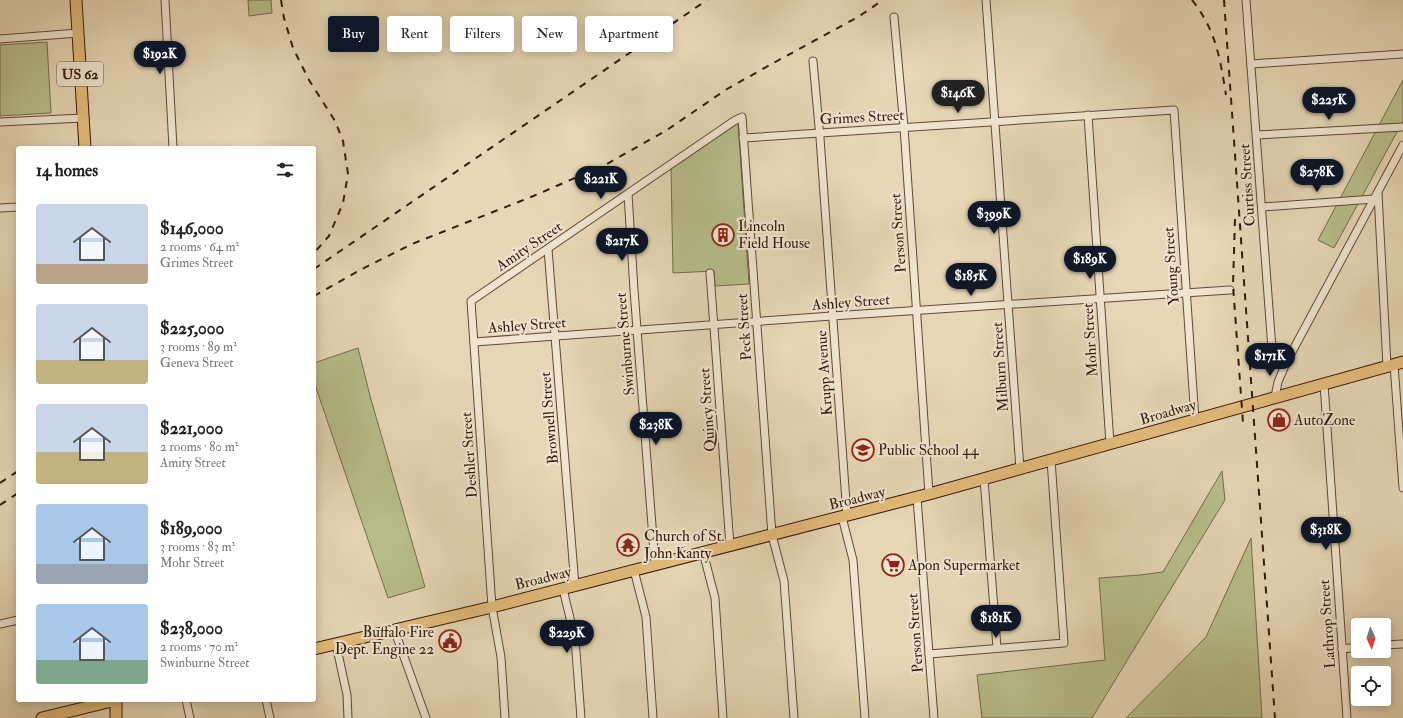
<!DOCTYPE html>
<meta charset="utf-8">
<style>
:root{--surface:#fff;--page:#f2f2f2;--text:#222;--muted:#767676;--accent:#111827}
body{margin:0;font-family:"IM FELL Double Pica",serif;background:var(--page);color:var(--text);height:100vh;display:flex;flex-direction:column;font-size:15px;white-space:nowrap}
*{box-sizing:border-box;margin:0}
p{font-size:13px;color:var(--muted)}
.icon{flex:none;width:22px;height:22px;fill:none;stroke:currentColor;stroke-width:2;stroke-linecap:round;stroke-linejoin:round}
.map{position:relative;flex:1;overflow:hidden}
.sheet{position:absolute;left:16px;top:146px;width:300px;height:556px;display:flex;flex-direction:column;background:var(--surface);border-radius:4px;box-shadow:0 2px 10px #0003}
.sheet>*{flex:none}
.top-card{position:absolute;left:328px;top:16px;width:380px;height:36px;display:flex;gap:8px}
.needle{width:26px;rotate:176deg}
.controls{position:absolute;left:1351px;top:618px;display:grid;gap:8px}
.controls a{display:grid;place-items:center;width:40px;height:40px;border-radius:4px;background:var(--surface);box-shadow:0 2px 10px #0003;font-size:20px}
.price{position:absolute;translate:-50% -34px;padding:0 9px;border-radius:14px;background:var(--accent);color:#fff;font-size:13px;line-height:26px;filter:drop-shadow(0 1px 2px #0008)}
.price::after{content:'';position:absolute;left:50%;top:24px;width:12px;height:9px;margin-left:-6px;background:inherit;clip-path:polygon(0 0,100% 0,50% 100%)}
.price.on{background:#222;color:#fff}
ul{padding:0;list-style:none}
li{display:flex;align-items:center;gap:12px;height:100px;padding:0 20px}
li span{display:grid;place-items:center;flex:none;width:112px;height:80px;border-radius:4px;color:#555}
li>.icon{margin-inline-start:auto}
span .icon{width:48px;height:48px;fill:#fffc;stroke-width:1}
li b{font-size:17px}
h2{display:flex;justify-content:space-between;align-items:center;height:48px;padding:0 20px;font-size:17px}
.chip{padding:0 14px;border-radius:4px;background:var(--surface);box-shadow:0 2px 10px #0003;font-size:14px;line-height:36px}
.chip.on{background:var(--accent);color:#fff}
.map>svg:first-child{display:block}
</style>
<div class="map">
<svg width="1403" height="718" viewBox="0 0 1403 718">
<rect width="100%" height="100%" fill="#e6d7b6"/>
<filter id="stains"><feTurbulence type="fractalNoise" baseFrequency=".005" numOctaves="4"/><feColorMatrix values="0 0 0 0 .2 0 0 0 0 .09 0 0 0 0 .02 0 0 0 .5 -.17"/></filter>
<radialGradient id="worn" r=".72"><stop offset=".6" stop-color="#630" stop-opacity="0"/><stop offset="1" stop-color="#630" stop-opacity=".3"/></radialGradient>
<g fill="#b7be8c" stroke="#766c4d">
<path d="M248,0H271L272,13L249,16Z"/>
<path d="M47,42L51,113L0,116V45Z"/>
<path d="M1403,80V121L1334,248L1318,240Z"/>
<path d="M738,123L749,284L715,286L714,271L673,273L671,169Z"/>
<path d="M358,348L370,396L425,587L388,598L314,382V363Z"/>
<path d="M1222,471L1225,500L1092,718H982L977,675L1105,660L1099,578L1140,575L1163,572Z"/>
<path d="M1251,538L1262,718H1126L1206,637Z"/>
</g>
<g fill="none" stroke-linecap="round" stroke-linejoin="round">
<g stroke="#624838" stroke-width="9">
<g id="street">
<path d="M165,0L173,148"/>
<path d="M986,0L1020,469"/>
<path d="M1246,0L1272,349L1275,355L1286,363"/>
<path d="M894,17L904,127L929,494"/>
<path d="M0,39L78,33"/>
<path d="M813,61L820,138L847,516"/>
<path d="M1251,64L1403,54"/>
<path d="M1088,115L1110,444"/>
<path d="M0,122L83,118"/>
<path d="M1257,135L1403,127"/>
<path d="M743,138L1174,110L1195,420"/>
<path d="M1378,193L1387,366"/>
<path d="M628,194L634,290L655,565"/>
<path d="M1262,207L1374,199"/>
<path d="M0,208L18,207"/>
<path d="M548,249L575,586"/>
<path d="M710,273L730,546"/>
<path d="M474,342L832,316L1230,290"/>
<path d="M1394,364L1403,488"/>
<path d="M1324,384L1347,718"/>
<path d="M1275,397L1278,382L1286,363L1403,145"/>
<path d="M984,479L997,648"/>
<path d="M917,498L934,718"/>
<path d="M842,517L853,560L865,718"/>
<path d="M703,552L715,598L723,718"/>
<path d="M634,570L646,617L653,718"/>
<path d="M563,589L575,639L581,718"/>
<path d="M0,624L18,620"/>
<path d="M394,629L426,718"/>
<path d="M336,644L347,695L348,718"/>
<path d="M1384,645L1403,644"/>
<path d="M1342,649L1358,647"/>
<path d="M929,654L1064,643L1051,460"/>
<path d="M186,700L190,718"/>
<path d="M266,700L270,718"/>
<path d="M505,718L501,657L492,607L471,301L734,121L742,117L772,535L784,581L794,718"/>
</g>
</g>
<g stroke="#36190e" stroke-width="13">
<g id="primary">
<path d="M76,0L85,148"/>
<path d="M314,649L492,607L929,494L1403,362"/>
<path d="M116,700V718"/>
<path d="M42,718L116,700"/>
</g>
</g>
<use href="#street" stroke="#efe5d0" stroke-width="7"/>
<use href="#primary" stroke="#e3bc7b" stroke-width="11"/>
<g stroke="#36190e" stroke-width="2" stroke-dasharray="7 7" stroke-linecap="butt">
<path d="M281,0L284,18L293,48L309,80L335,121L343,141L348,174L343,203L329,236L314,253"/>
<path d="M1192,0C1216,30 1220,58 1226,95"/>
<path d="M1224,0L1275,718"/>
<path d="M1235,219L1233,285L1243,423"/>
<path d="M314,269L707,0"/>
<path d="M314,296L362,269L412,244L531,197L605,165L667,130L727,89L777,61L858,17L883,0"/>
<path d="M0,483L18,471"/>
<path d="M0,505L18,493"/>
</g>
</g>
<defs>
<g id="building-ring" transform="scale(1.15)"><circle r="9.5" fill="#efe5d0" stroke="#8f2418" stroke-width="1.5"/><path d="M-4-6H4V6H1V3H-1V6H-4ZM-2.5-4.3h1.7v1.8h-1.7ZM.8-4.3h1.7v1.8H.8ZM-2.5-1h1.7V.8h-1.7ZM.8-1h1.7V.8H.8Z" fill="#8f2418"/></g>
<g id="shop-ring" transform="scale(1.15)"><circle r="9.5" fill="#efe5d0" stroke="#8f2418" stroke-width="1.5"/><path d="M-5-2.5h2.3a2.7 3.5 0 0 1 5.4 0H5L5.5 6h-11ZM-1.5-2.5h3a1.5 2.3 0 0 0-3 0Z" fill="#8f2418"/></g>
<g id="school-ring" transform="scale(1.15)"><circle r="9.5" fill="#efe5d0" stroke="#8f2418" stroke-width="1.5"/><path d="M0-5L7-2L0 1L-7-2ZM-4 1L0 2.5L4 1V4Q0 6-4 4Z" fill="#8f2418"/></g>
<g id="temple-ring" transform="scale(1.15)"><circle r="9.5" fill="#efe5d0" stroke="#8f2418" stroke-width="1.5"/><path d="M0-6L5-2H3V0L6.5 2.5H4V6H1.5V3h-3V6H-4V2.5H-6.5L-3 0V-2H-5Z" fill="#8f2418"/></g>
<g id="supermarket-ring" transform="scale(1.15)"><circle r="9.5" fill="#efe5d0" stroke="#8f2418" stroke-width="1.5"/><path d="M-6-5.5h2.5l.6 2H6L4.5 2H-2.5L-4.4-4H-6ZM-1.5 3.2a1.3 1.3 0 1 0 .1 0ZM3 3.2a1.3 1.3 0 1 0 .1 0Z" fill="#8f2418"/></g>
<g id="civic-ring" transform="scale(1.15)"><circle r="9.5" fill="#efe5d0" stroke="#8f2418" stroke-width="1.5"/><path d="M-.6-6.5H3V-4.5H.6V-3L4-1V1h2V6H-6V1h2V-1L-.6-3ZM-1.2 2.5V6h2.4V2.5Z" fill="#8f2418"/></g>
</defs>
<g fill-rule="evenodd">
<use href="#building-ring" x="723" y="235"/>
<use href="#shop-ring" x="1279" y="420"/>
<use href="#school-ring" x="863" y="450"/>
<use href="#temple-ring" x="628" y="545"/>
<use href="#supermarket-ring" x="893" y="565"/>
<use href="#civic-ring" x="450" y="641"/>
</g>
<g text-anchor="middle" stroke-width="4" stroke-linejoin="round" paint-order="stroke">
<rect fill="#efe5d0" stroke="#6e5648" stroke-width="1" x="57" y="62" width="46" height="24" rx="3"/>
<g font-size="14" font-weight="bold" fill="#36190e">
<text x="80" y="79">US 62</text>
</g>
<g font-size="15" fill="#36190e" stroke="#efe5d0">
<text transform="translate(862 117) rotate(-3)" y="5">Grimes Street</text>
<text transform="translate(1247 185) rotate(-94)" y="5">Curtiss Street</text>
<text transform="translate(898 233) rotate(-94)" y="5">Person Street</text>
<text transform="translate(529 246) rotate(-34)" y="5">Amity Street</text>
<text transform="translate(1171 266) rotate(-94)" y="5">Young Street</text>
<text transform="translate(851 302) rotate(-4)" y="5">Ashley Street</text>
<text transform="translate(527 325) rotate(-4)" y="5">Ashley Street</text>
<text transform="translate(744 327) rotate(-94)" y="5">Peck Street</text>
<text transform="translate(1090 340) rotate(-94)" y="5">Mohr Street</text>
<text transform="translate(625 344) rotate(-95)" y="5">Swinburne Street</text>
<text transform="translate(1000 367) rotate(-94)" y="5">Milburn Street</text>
<text transform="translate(824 373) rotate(-94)" y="5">Krupp Avenue</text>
<text transform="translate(707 410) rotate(-94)" y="5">Quincy Street</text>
<text transform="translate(1168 412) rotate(-16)" y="5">Broadway</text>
<text transform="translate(549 418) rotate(-95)" y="5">Brownell Street</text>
<text transform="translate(469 455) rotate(-94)" y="5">Deshler Street</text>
<text transform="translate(857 498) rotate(-14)" y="5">Broadway</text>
<text transform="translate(543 578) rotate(-14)" y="5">Broadway</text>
<text transform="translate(1327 624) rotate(-94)" y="5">Lathrop Street</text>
<text transform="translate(915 633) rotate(-94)" y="5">Person Street</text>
</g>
<g font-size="15" fill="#36190e" stroke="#efe5d0" text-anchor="start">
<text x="738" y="231">Lincoln<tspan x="738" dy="17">Field House</tspan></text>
<text x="1294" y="425">AutoZone</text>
<text x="878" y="455">Public School 44</text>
<text x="644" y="541">Church of St.<tspan x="644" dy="17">John Kanty</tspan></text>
<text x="908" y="570">Apon Supermarket</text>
<text x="434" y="637" text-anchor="end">Buffalo Fire<tspan x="434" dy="17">Dept. Engine 22</tspan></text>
</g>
</g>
<rect width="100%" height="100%" filter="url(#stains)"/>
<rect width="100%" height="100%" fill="url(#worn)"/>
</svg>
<div class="controls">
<a><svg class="needle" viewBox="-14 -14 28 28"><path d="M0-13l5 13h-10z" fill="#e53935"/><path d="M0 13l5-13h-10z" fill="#767676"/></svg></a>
<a><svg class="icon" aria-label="locate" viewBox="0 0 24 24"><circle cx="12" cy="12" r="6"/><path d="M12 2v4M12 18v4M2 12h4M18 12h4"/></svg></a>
</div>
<b class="price" style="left:160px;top:75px">$192K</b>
<b class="price on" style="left:958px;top:114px">$146K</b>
<b class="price" style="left:1329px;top:121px">$225K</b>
<b class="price" style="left:1317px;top:193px">$278K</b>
<b class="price" style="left:601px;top:200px">$221K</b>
<b class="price" style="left:994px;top:235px">$399K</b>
<b class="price" style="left:622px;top:262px">$217K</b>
<b class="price" style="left:1090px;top:280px">$189K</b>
<b class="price" style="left:971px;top:297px">$185K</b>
<b class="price" style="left:1270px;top:377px">$171K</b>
<b class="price" style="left:656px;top:446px">$238K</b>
<b class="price" style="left:1326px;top:551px">$318K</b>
<b class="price" style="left:996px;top:639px">$181K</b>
<b class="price" style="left:567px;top:654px">$229K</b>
<div class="top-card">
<a class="chip on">Buy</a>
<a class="chip">Rent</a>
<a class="chip">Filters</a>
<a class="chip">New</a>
<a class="chip">Apartment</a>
</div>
<section class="sheet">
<h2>14 homes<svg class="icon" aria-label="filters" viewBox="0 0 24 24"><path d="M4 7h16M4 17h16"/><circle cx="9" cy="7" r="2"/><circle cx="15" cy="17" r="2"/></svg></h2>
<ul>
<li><span style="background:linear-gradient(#c9d6e8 75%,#b9a48a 0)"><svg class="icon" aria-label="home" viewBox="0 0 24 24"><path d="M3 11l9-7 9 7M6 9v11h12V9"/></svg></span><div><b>$146,000</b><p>2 rooms · 64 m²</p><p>Grimes Street</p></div></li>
<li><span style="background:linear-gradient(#c9d6e8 70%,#c2b280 0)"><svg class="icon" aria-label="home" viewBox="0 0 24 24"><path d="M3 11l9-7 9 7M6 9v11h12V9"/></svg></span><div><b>$225,000</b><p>3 rooms · 89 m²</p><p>Geneva Street</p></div></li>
<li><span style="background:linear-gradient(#c9d6e8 60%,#c2b280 0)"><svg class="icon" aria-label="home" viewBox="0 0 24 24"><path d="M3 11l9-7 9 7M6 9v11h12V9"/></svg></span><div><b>$221,000</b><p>2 rooms · 80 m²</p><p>Amity Street</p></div></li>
<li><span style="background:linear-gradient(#a9c7e8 75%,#9aa5b1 0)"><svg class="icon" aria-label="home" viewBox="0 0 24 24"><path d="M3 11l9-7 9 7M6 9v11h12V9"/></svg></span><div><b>$189,000</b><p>3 rooms · 83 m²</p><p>Mohr Street</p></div></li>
<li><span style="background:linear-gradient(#a9c7e8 70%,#7fa58c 0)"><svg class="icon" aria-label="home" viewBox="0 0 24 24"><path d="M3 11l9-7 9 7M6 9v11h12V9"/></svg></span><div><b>$238,000</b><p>2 rooms · 70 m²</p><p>Swinburne Street</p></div></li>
</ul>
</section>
</div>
